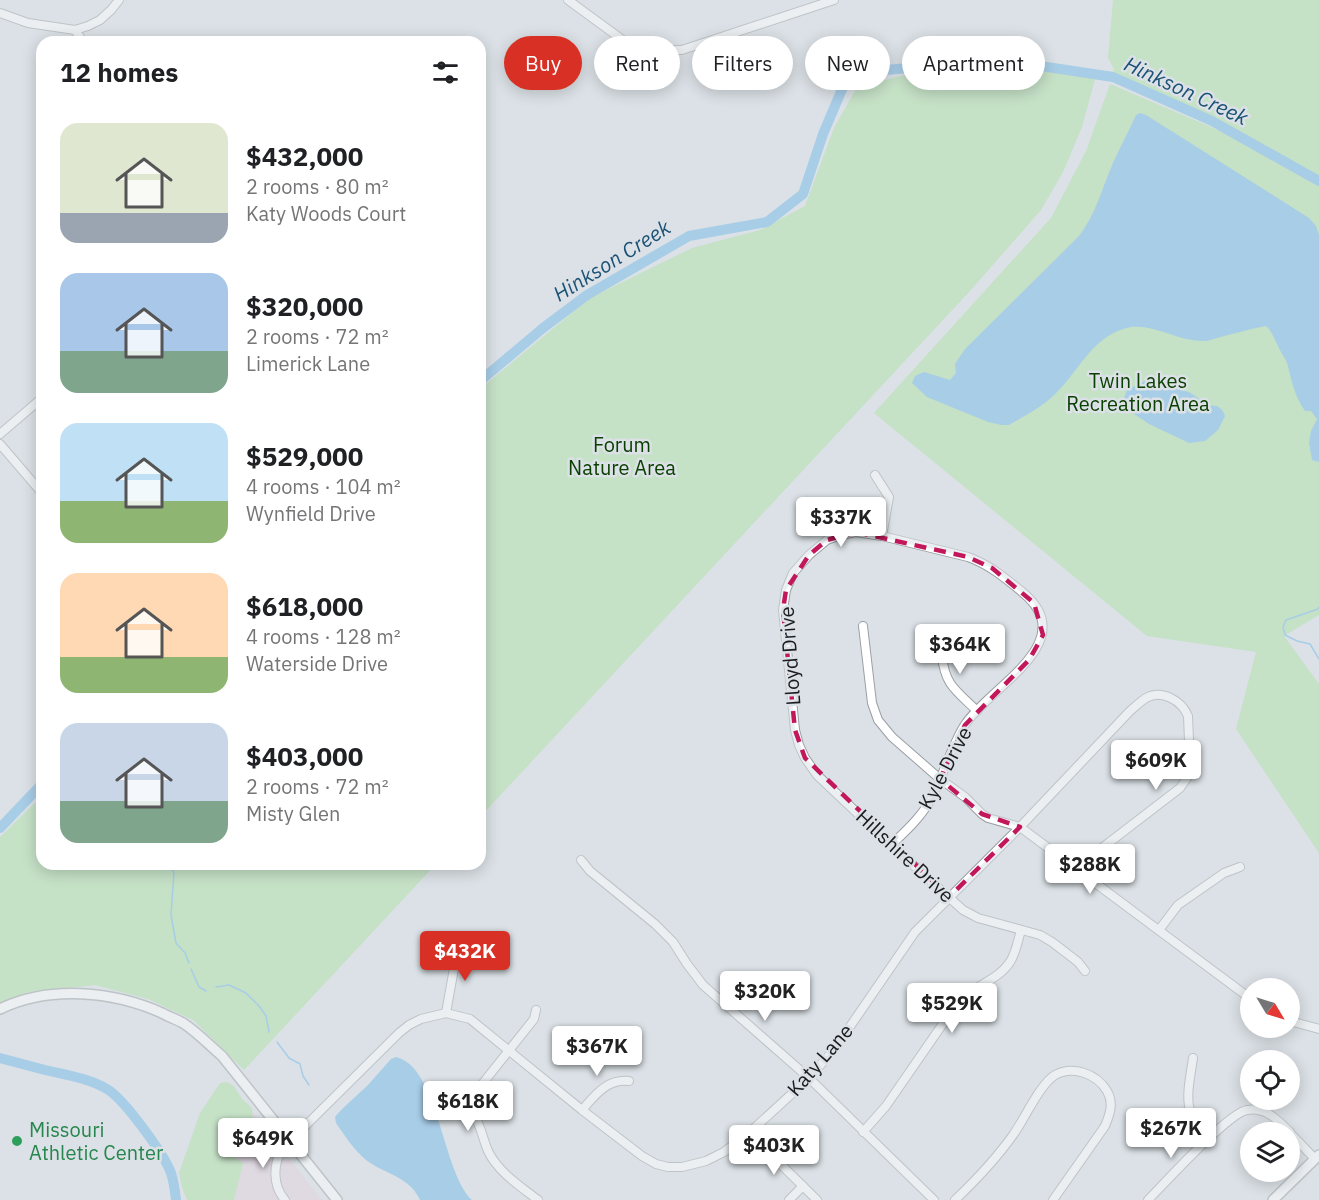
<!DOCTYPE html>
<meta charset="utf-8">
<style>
:root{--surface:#fff;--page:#f6f6f6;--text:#202124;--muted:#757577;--accent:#d93025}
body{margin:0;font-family:"IBM Plex Sans",sans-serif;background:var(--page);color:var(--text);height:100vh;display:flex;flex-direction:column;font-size:22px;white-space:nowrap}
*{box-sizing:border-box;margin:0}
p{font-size:20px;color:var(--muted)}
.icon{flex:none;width:33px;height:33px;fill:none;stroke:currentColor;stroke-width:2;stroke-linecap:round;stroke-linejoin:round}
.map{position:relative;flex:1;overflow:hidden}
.side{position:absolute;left:36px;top:36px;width:450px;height:834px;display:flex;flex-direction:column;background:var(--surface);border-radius:18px;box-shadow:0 3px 15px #0003}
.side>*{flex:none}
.banner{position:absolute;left:504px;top:36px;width:570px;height:54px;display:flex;gap:12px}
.needle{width:39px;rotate:128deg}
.tools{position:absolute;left:1240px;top:978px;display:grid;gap:12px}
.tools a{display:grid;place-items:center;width:60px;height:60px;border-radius:50%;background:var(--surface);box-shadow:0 3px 15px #0003;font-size:30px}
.price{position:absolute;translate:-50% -51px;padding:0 14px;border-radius:6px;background:#fff;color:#222;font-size:20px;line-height:39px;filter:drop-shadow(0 2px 3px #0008)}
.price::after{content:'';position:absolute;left:50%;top:36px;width:18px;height:14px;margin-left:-9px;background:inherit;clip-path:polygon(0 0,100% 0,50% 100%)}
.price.current{background:var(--accent);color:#fff}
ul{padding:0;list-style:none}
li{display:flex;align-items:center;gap:18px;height:150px;padding:0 24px}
li span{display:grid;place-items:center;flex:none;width:168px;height:120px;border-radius:18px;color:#555}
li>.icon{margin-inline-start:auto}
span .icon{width:72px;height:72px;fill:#fffc;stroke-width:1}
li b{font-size:26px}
h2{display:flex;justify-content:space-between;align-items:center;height:72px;padding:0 24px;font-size:26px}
.tag{padding:0 21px;border-radius:27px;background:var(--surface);box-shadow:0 3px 15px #0003;font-size:21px;line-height:54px}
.tag.current{background:var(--accent);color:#fff}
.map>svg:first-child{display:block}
</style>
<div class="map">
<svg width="1319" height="1200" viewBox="0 0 1319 1200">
<rect width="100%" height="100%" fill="#dbe1e6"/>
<path fill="#e4cfdd" d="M249,1108L322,1200H229L236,1127Z"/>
<g fill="#aae19f">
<path d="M1113,0H1319V181L1287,164H1283L1319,184V615L1284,636L1319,684V853L1236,729L1256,652L1147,636L874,413L1051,218L1086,151L1110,84L1237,138L1254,147L1252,144L1212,121L1113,77L1114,69L1108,58Z"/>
<path d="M1010,62L1095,79L1082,127L1063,172L1041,210L969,292L480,817V389L590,298L692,248L760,230L805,206L834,128L857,87L926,70Z"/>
<path d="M42,796V864H436L244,1070L193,1020L148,999L95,985L29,992L0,1004V837Z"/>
<path d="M227,1082L234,1086L242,1099L252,1108L253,1119L233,1142L232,1155L243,1163L234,1200H187L182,1187L179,1173L200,1113L220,1083Z"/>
</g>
<g fill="#6ab4e8">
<path d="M1140,113L1146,115L1309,218L1316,226L1319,235V462L1312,460L1309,443L1311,431L1317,419L1311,411H1305C1294,395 1292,381 1287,363C1285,357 1280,352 1278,346C1274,339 1272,331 1266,326C1249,329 1233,334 1217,338C1213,339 1208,341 1204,341C1176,342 1150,320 1123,329C1092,339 1079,370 1058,391C1044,406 1026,415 1009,425H1002L988,422L927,397L912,383L915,376L924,372L950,380L956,373L955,364L965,349L1079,236C1096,214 1102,188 1113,163C1120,147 1129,131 1136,115Z"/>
<path d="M1149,379L1159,381L1173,388L1189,392L1210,406C1217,404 1223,409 1225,416L1218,430L1205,441L1189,443L1149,424L1131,412L1123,400L1127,390Z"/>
<path d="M396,1057C439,1067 442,1172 472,1200H420C418,1196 415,1191 412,1188C400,1175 380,1171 366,1160C354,1150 345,1136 336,1123L335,1117L341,1110L368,1085L391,1059Z"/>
</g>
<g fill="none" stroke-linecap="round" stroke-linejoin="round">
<g stroke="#6ab4e8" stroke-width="1.5">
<path d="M1319,607L1318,609L1286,620L1283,627L1285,635L1297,641L1310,644L1319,659"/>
<path d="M169,864L174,873L171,915L176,943L185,953L189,963"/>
<path d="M191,969L199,987L206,991"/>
<path d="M216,987L229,985L246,993L259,1006L266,1016L269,1032"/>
<path d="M277,1042L289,1058L300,1064L303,1076L309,1085"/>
</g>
<g stroke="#6ab4e8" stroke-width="10">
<path d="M480,381L543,328L587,295L689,236L767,222L803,194L823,134L843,87L874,71L1001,60L1113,77L1212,121L1319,181"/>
<path d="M0,828L42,784"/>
<path d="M0,1058C15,1062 30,1066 45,1070C66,1075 88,1078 107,1089C124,1099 164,1154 171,1173C174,1182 175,1191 176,1200"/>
</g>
<g stroke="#9a9fa4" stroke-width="10">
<g id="minor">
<path d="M568,0L624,41L639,48L654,50H682L834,0"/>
<path d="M0,13L28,23L75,30L88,26L100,20L111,10L119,0"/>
<path d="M75,30L83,42"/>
<path d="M0,434L42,398"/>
<path d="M0,444L42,493"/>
<path d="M875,475L889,497L882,536"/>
<path d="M863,626L872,703L878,720L892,737L940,779L965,797L982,814L988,818L1020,827L1251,999"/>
<path d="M946,633C942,642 941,646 942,656C945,686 957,691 977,711"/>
<path d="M891,845C905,832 920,818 930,801C943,777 950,749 964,726C989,686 1085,642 1021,591C1004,577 988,564 968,557L882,536L856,532L840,535L827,540L809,555L793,573L786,590L783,610L795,730L799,745L805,758L817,775L891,845L963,910L978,918L1040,935L1052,942L1078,962L1085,971"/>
<path d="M581,860L590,871L655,924L673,942L687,964L703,985L809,1078L934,1200"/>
<path d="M1159,930L1178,905L1224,873L1240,867"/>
<path d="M536,1010L534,1019L479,1088C471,1107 473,1110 480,1128C483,1136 485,1144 488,1151C498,1172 520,1186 538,1200"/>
<path d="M446,1013L458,946"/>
<path d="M1290,1021L1319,1029"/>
<path d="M1193,1058C1191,1074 1184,1101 1192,1115C1196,1123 1204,1129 1211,1136"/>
<path d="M582,1110C596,1094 607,1079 629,1081"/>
<path d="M863,1132L886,1106L951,1012C958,1004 964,997 972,991C985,982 1001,976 1010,962C1016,953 1018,940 1021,930"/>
<path d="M749,1133L817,1200"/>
<path d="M1290,1133L1315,1159"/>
<path d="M285,1200C272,1185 273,1163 283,1148L399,1033L409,1025L421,1019L446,1013L470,1019L582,1110L642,1156L656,1164L668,1167H682L706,1161L724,1152L749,1133L809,1078L831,1053L849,1028L915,932L1020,827L1130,711C1135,707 1141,701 1146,698C1162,689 1182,701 1188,716L1190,765L1187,778L1180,788L1076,868"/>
<path d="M789,1200L803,1186"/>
<path d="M955,1200C976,1180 996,1159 1013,1135C1024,1120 1040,1084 1055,1075C1073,1065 1097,1074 1107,1091C1114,1103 1110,1114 1105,1126L1053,1200"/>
<path d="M1148,1200C1165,1183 1228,1113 1247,1110C1267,1107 1277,1120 1290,1132"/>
</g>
</g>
<g stroke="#9a9fa4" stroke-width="12">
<g id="tertiary">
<path d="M0,1009C50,985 113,991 162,1013C169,1017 176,1019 183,1023C197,1032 209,1045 222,1056L337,1200"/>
<path d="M1273,1200L1319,1155"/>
</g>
</g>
<use href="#minor" stroke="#fff" stroke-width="8"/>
<use href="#tertiary" stroke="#fff" stroke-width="9"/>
</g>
<path d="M0 0H1319V1200H0ZM856,532L968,557L992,568L1034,603L1043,635L1029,660L965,725L940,779L982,814L1020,827L949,897L805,758L795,730L783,610L786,590L809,555L827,540Z" fill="#dbe1e6" fill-opacity=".55" fill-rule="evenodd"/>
<path fill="none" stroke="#c2185b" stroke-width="4.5" stroke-dasharray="12 8" stroke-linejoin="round" d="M856,532L968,557L992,568L1034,603L1043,635L1029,660L965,725L940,779L982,814L1020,827L949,897L805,758L795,730L783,610L786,590L809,555L827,540Z"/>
<circle fill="#2e9e5b" stroke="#dbe1e6" stroke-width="2" cx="17" cy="1141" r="6"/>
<g text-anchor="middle" stroke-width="5" stroke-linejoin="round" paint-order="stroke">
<g font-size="20" fill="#0b4100" stroke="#dbe1e6">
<text x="1138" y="388">Twin Lakes<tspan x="1138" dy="23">Recreation Area</tspan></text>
<text x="622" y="452">Forum<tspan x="622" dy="23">Nature Area</tspan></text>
</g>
<g font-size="20" fill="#1a1c1e" stroke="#dbe1e6">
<text transform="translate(790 656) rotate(-94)" y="7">Lloyd Drive</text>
<text transform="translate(945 768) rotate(-62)" y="7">Kyle Drive</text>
<text transform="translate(905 856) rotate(43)" y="7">Hillshire Drive</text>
<text transform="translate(820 1060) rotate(-49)" y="7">Katy Lane</text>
</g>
<g font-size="20" fill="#27864d" stroke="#dbe1e6" text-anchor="start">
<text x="29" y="1137">Missouri<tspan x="29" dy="23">Athletic Center</tspan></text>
</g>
<g font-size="21" font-style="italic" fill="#1b5275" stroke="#dbe1e6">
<text transform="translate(1186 91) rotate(25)" y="7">Hinkson Creek</text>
<text transform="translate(612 261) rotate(-32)" y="7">Hinkson Creek</text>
</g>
</g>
</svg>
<div class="tools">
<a><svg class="needle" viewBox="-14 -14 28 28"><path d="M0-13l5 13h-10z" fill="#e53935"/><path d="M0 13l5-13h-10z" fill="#757577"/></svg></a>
<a><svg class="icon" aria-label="locate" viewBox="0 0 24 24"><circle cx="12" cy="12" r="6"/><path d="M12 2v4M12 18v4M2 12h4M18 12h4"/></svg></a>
<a><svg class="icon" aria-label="layers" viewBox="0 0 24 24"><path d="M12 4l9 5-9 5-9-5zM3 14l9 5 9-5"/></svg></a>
</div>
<b class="price" style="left:841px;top:548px">$337K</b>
<b class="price" style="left:960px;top:675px">$364K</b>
<b class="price" style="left:1156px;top:791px">$609K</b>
<b class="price" style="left:1090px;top:895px">$288K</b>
<b class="price current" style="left:465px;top:982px">$432K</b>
<b class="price" style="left:765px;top:1022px">$320K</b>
<b class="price" style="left:952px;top:1034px">$529K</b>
<b class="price" style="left:597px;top:1077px">$367K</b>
<b class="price" style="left:468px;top:1132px">$618K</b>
<b class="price" style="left:1171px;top:1159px">$267K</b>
<b class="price" style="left:263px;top:1169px">$649K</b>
<b class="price" style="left:774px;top:1176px">$403K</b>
<div class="banner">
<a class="tag current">Buy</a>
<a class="tag">Rent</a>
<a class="tag">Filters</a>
<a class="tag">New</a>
<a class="tag">Apartment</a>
</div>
<section class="side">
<h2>12 homes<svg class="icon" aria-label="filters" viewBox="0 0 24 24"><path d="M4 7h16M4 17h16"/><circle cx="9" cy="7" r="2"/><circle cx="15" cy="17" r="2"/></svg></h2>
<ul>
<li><span style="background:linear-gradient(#dfe7d0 75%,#9aa5b1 0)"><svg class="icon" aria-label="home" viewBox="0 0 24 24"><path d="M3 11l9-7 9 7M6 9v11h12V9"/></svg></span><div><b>$432,000</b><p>2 rooms · 80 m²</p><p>Katy Woods Court</p></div></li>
<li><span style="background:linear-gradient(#a9c7e8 65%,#7fa58c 0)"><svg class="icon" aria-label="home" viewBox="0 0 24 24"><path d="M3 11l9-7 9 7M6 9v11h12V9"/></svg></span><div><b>$320,000</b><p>2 rooms · 72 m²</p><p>Limerick Lane</p></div></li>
<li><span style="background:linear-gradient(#bfe0f5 65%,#8fb573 0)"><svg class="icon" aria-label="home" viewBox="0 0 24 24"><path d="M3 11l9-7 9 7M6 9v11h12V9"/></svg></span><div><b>$529,000</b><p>4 rooms · 104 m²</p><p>Wynfield Drive</p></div></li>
<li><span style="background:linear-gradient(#ffd9b3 70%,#8fb573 0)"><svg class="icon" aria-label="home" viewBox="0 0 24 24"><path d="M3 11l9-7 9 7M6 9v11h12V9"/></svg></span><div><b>$618,000</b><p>4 rooms · 128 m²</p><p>Waterside Drive</p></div></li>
<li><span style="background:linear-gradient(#c9d6e8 65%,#7fa58c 0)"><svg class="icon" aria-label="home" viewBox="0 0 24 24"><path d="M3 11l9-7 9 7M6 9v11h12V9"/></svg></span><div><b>$403,000</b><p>2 rooms · 72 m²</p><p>Misty Glen</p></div></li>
</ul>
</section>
</div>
